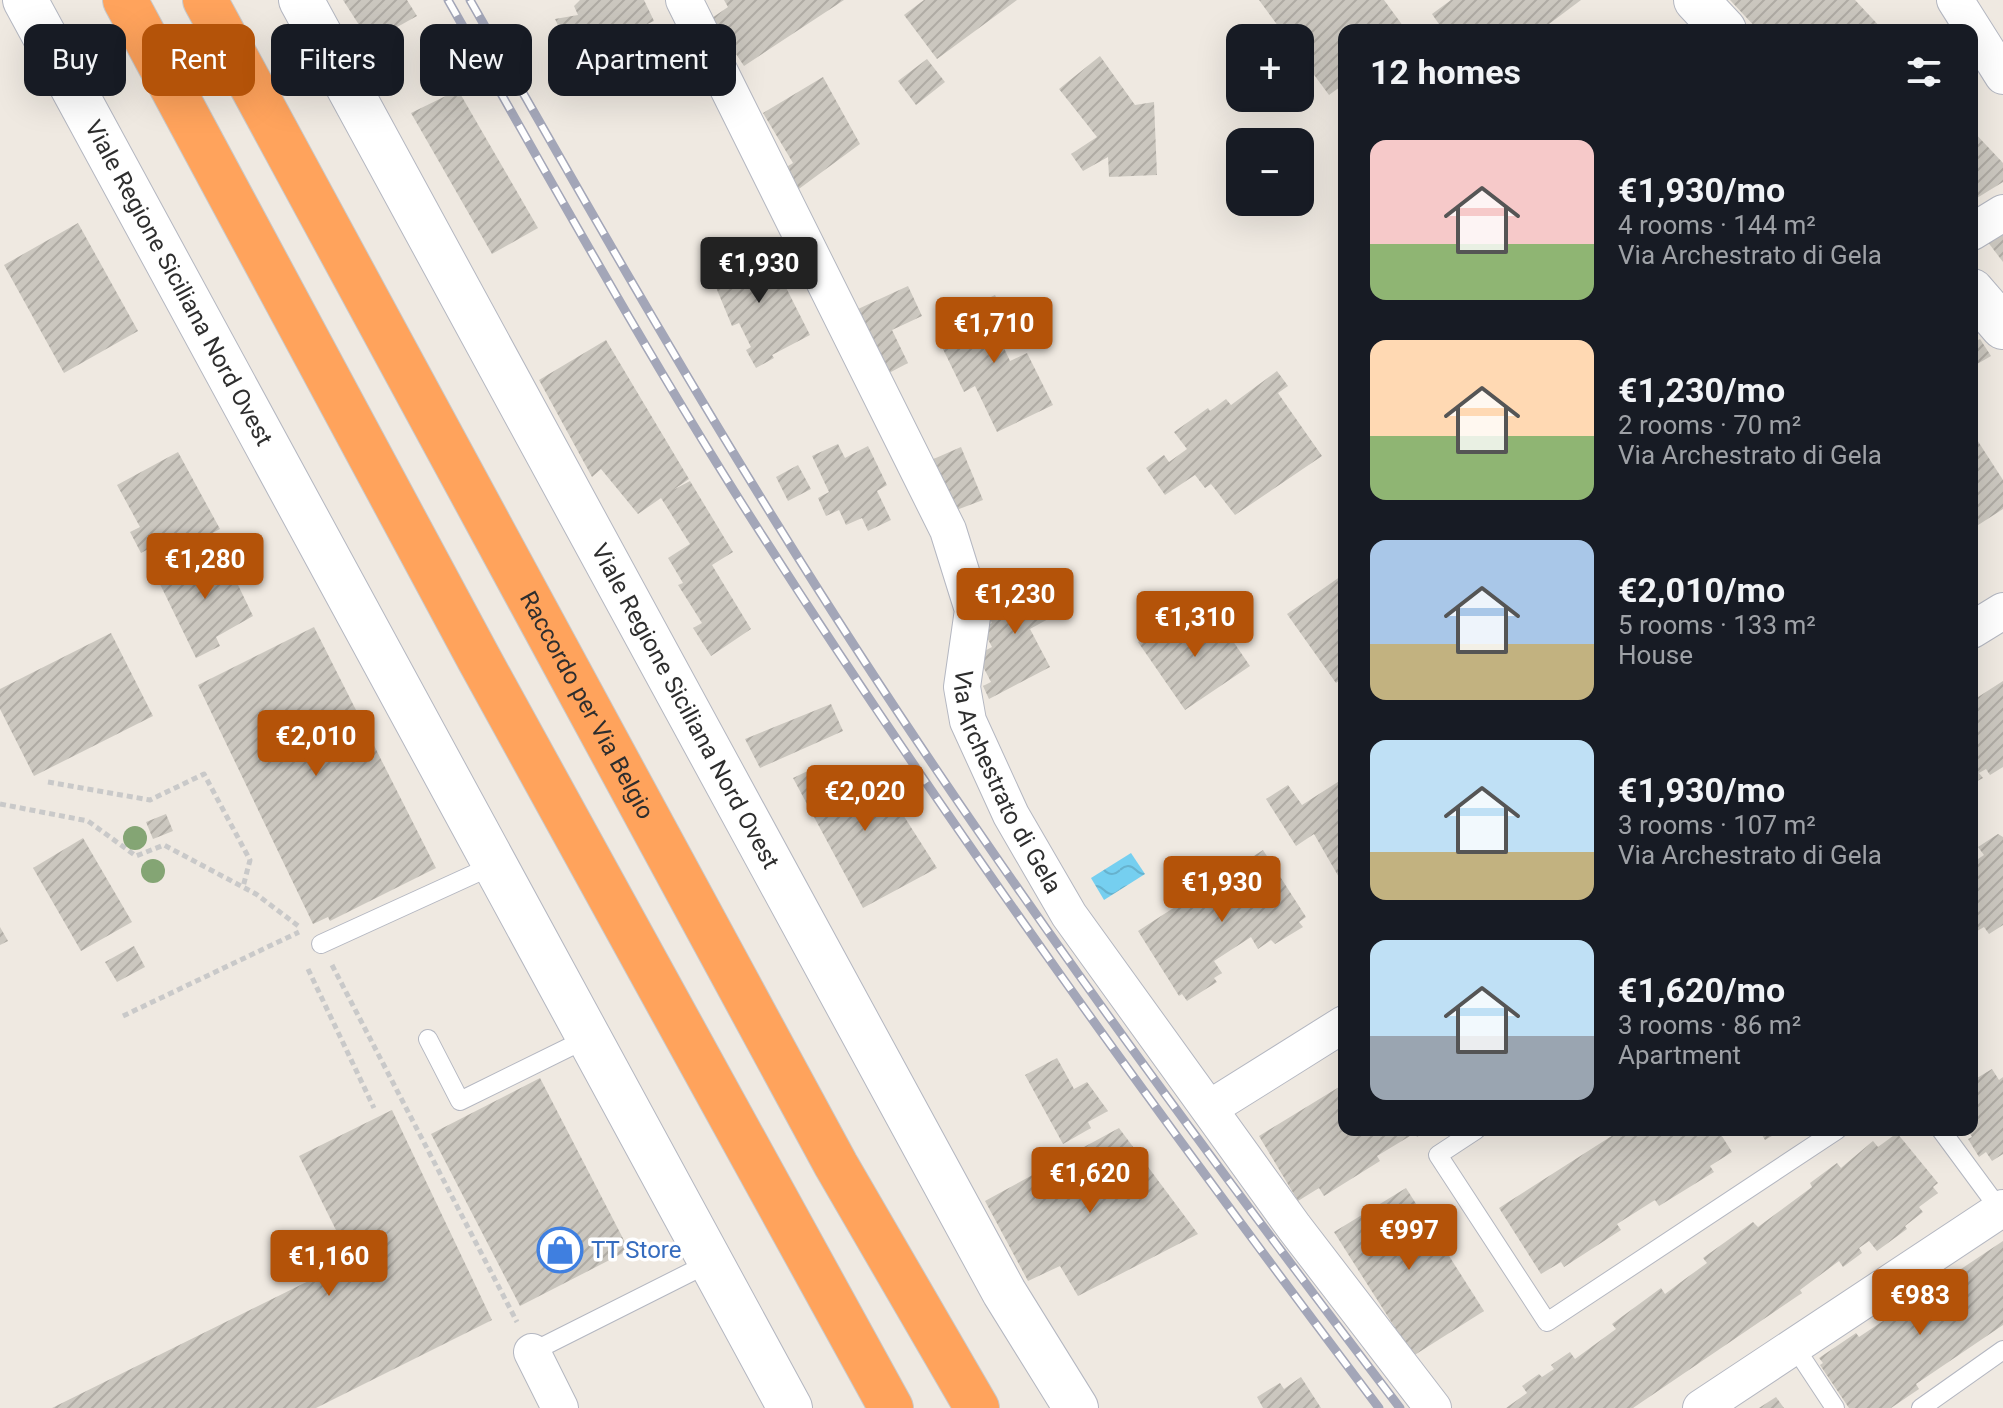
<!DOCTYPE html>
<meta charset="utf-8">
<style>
:root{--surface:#171b24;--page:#242831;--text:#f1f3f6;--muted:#9ea1a6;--accent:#b45309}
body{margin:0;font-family:Roboto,sans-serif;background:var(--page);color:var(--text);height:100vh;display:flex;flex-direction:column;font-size:30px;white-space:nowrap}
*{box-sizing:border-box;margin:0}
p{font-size:26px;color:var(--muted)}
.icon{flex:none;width:44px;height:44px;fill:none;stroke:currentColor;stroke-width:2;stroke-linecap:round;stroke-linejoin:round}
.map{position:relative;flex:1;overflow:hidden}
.panel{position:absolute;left:1338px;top:24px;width:640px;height:1112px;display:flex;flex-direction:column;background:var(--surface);border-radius:16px;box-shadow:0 8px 32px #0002}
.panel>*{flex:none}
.guide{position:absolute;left:24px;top:24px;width:760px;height:72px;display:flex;gap:16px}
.fabs{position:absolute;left:1226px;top:24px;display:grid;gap:16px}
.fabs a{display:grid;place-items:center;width:88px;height:88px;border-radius:16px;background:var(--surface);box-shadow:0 8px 32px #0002;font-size:40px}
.price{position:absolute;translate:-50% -68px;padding:0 18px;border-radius:8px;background:var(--accent);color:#fff;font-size:26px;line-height:52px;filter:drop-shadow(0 2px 4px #0008)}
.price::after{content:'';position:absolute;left:50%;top:48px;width:24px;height:18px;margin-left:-12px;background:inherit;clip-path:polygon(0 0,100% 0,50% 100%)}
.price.active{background:#222;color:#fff}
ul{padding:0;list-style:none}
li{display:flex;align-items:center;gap:24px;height:200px;padding:0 32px}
li span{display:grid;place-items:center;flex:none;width:224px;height:160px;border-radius:16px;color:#555}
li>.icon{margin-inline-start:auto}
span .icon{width:96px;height:96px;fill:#fffc;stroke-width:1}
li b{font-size:34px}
h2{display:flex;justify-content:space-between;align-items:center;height:96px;padding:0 32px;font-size:34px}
.chip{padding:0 28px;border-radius:16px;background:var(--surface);box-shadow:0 8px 32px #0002;font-size:28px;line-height:72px}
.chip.active{background:var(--accent);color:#fff}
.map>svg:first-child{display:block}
</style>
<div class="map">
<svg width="2003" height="1408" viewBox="0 0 2003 1408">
<defs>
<pattern id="water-waves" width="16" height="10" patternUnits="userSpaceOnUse" patternTransform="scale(2)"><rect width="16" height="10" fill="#75cff0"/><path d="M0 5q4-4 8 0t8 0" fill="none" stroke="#66b2ce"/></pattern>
<pattern id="building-hatch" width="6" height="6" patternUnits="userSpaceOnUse" patternTransform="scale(2)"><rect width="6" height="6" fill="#cbc7bf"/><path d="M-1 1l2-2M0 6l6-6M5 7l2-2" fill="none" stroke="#afaba4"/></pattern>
</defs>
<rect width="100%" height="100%" fill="#efe9e1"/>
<path fill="url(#water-waves)" d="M1131,853L1145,874L1104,900L1091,878Z"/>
<g fill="url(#building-hatch)">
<path d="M343,0H407L417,16L370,42Z"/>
<path d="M580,0H644L654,21L574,59L555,19L578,15L574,6Z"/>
<path d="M724,0H844L744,66L712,18L728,7Z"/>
<path d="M924,0H1017L937,59L904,15Z"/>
<path d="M1259,0H1384L1406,30H1344V84L1329,95L1300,56V38H1287Z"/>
<path d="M1451,0H1581L1541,30H1443L1432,14Z"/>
<path d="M1730,0H1855L1883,30H1758Z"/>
<path d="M1100,56L1135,105L1154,102L1157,175L1109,177L1108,157L1083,171L1071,154L1097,137L1059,89Z"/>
<path d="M927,59L945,82L916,105L898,81Z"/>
<path d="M823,77L860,144L792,194L778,172L793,163L763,113Z"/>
<path d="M458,90L538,228L492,254L411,113Z"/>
<path d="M1972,130L2003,163V182L1972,201Z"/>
<path d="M78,223L138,331L64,373L4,265Z"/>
<path d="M2003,225V262L1984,237Z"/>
<path d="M768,252L810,335L772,355L774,358L756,368L746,350L751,347L739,323L732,326L708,268L738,253L744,264Z"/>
<path d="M908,286L922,316L892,330L908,363L889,373L858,309Z"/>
<path d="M995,295L1017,340L1003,346L1010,361L1027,353L1053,405L997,432L975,386L964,392L937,337L964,325L958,313Z"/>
<path d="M1980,339L1991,356L1972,367V343Z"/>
<path d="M606,340L689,479L673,490L690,481L733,552L712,565L751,629L711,656L693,628L702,623L678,585L683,583L668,558L690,544L661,498L638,514L601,469L592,477L539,380Z"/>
<path d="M1277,371L1288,386L1278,393L1322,456L1235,515L1211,484L1205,488L1195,475L1165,495L1146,468L1164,455L1169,462L1187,449L1174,432L1208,408L1210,411L1226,399L1231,405Z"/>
<path d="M1972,432L2003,480V509L1972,529Z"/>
<path d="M838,444L845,458L868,446L887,485L877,491L891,520L868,531L862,518L846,525L839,510L826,516L818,498L829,492L812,456Z"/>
<path d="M961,447L983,500L951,512L929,461Z"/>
<path d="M178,452L220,529L158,562L150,548L141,553L130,532L140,527L117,485Z"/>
<path d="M798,465L811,489L788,501L776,477Z"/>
<path d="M213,551L219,561L225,558L253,616L216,637L220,646L196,658L157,578Z"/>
<path d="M1344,574V677L1336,683L1287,614Z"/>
<path d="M1039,576L1059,613L1030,629L1050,667L989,699L983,686L991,682L977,655L992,647L982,628L992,623L982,603Z"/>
<path d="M1213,612L1250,666L1185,710L1138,642L1166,623L1176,637Z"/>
<path d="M314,627L436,868L330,921L328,917L313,924L198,685Z"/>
<path d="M111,633L153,716L34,776L0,709V689Z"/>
<path d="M2003,681V767L1990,775L1986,769L1979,773L1983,778L1972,784V694L1975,699Z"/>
<path d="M831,704L843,731L760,768L745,739Z"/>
<path d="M816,767L839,774L852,786L877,774L937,868L863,908L793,778Z"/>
<path d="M1344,778V886L1314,834L1296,846L1266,799L1288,785L1302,805Z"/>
<path d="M166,814L173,831L153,839L146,822Z"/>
<path d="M1998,834L2003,837V925L1989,934L1984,927L1972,934V857L1975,861L1984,855L1978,847Z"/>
<path d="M83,838L132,922L81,951L33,868Z"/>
<path d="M1263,850L1306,917L1299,922L1303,927L1275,944L1271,940L1258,949L1251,937L1214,961L1222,973L1214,978L1217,982L1187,1001L1182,994L1179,996L1138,931Z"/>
<path d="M0,927L8,941L0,945Z"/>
<path d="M134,946L145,967L117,982L105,962Z"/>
<path d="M1057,1058L1074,1089L1087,1082L1108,1111L1088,1122L1091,1128L1063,1144L1025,1075Z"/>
<path d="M1992,1069L1999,1080L2003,1077V1154L1992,1161L1986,1152L1979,1157L1968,1139L1972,1137L1968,1130H1972V1081Z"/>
<path d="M540,1078L629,1250L520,1306L431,1134Z"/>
<path d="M1344,1084V1130H1428L1417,1137L1415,1133L1377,1156L1380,1161L1324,1196L1319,1188L1298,1201L1259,1136Z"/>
<path d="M392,1110L492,1320L316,1408H52L351,1260L299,1156Z"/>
<path d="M1119,1128L1198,1234L1078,1296L1060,1266L1028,1281L985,1201Z"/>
<path d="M1621,1130H1718L1732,1152L1710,1166L1714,1172L1659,1206L1655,1200L1617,1224L1621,1230L1564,1267L1561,1262L1541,1274L1499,1208Z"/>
<path d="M1759,1130H1782L1765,1140Z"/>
<path d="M1897,1133L1938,1183L1933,1187L1938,1193L1919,1207L1923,1212L1905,1226L1907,1229L1877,1251L1869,1241L1859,1248L1862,1253L1843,1267L1839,1261L1800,1290L1802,1293L1633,1408H1506L1527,1393L1522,1386L1539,1374L1542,1377L1554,1369L1551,1365L1570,1352L1575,1359L1616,1329L1612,1324L1661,1288L1665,1294L1685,1279L1707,1263L1703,1258L1753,1222L1758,1227L1812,1187L1810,1183L1837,1163L1841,1168L1873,1141L1878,1147Z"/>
<path d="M1406,1188L1484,1311L1413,1356L1334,1232Z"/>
<path d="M2003,1241V1325L1916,1384L1919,1389L1891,1408H1849L1820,1365L1823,1363L1819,1358L1856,1333L1859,1337Z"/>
<path d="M1301,1377L1321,1408H1263L1257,1397L1280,1383L1284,1389Z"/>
<path d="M1776,1397L1784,1408H1759Z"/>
</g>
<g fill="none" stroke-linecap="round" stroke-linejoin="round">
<g stroke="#b4b7c1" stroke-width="20">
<g id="lane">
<path d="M321,944L494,865"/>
<path d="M428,1039L460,1101L588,1038"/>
<path d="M1476,1130L1438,1155L1547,1322L1837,1130"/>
<path d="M1941,1130L2000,1210"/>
<path d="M1794,1346L1835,1408"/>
<path d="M532,1352L709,1263"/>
<path d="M1921,1408L2003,1350"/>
</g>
</g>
<g stroke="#b4b7c1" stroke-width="38">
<g id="street">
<path id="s1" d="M684,0L948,530L973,610L962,687L968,721L1011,815L1069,915L1294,1227L1433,1408"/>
<path d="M1955,0L2003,76"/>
<path d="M1972,232L2003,213"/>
<path d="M1972,630L2003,611"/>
<path d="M1210,1108L1344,1024"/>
<path d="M532,1352L560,1408"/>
<path d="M1701,1408L2003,1208"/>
</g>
</g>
<g stroke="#b4b7c1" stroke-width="46">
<g id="secondary">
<path id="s2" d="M25,0L790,1408"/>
<path id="s3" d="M301,0L1004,1292L1076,1408"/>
<path d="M1696,0L1724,30"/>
<path d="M1972,291L2003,327"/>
</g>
</g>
<g stroke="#c9c9c9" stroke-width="46">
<g id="highway">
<path d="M125,0L479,659L891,1408"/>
<path id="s4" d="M205,0L836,1165L977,1408"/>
</g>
</g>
<g stroke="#c9c9c9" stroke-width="5" stroke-dasharray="6 4" stroke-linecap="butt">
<path d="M48,782L150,800L204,774L250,860L243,887"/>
<path d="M0,804L88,821L136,856L164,845L256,894L301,928"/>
<path d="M332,965L517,1322"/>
<path d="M308,969L374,1108"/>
<path d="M123,1016L299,932"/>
</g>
<use href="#lane" stroke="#fff" stroke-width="18"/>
<use href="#street" stroke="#fff" stroke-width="36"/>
<use href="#secondary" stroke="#fff" stroke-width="44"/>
<use href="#highway" stroke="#ffa35c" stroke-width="44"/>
<g stroke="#a3a6b8" stroke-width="9">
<g id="rail">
<path d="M448,0C550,179 650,361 762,535C954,835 1165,1124 1379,1408"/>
<path d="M470,0C571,177 671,354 779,527C968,832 1183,1123 1400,1408"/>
</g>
</g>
<use href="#rail" stroke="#fff" stroke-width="6" stroke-dasharray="18" stroke-linecap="butt"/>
</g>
<g fill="#84a574">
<circle cx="135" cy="838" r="12"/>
<circle cx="153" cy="871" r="12"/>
</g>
<defs>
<g id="shop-ring" transform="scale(2.3)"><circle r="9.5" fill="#fff" stroke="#3f7fe0" stroke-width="1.5"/><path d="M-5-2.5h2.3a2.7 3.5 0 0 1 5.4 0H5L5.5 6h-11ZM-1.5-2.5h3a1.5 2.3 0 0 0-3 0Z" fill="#3f7fe0"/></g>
</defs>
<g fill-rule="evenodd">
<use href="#shop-ring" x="560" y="1250"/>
</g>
<g text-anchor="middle" stroke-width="7" stroke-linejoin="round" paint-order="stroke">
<g font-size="24" fill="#2e2e2e" stroke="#fff">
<text dy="8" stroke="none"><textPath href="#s2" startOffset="322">Viale Regione Siciliana Nord Ovest</textPath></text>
<text dy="8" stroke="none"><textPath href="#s4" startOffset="802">Raccordo per Via Belgio</textPath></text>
<text dy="8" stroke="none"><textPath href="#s3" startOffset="804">Viale Regione Siciliana Nord Ovest</textPath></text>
<text dy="8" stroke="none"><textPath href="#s1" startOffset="858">Via Archestrato di Gela</textPath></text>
</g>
<g font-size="24" fill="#366cbe" stroke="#fff" text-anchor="start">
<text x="591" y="1258">TT Store</text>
</g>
</g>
</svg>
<div class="fabs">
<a>+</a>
<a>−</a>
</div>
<b class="price active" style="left:759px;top:305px">€1,930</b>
<b class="price" style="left:994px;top:365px">€1,710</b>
<b class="price" style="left:205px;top:601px">€1,280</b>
<b class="price" style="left:1015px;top:636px">€1,230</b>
<b class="price" style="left:1195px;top:659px">€1,310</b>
<b class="price" style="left:316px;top:778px">€2,010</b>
<b class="price" style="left:865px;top:833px">€2,020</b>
<b class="price" style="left:1222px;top:924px">€1,930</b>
<b class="price" style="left:1090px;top:1215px">€1,620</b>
<b class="price" style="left:1409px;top:1272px">€997</b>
<b class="price" style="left:329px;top:1298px">€1,160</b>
<b class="price" style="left:1920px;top:1337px">€983</b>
<div class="guide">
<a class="chip">Buy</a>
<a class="chip active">Rent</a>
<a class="chip">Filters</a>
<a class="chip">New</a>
<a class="chip">Apartment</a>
</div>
<section class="panel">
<h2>12 homes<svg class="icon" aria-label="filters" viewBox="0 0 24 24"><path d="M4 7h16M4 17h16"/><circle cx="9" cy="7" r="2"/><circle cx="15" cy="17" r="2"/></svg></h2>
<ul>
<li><span style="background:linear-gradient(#f6c9c9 65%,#8fb573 0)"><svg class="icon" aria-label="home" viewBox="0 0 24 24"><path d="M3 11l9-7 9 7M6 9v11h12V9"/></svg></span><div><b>€1,930/mo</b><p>4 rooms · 144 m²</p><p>Via Archestrato di Gela</p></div></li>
<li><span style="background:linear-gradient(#ffd9b3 60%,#8fb573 0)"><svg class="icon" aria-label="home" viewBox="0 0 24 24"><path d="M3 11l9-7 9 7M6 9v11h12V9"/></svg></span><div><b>€1,230/mo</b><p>2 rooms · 70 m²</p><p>Via Archestrato di Gela</p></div></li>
<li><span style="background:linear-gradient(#a9c7e8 65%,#c2b280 0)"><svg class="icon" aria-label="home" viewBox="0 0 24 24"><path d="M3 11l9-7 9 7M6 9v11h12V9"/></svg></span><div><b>€2,010/mo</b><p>5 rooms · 133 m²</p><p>House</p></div></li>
<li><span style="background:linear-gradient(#bfe0f5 70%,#c2b280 0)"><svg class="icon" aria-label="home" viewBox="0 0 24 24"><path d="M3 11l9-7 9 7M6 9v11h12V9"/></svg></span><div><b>€1,930/mo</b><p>3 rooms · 107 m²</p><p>Via Archestrato di Gela</p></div></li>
<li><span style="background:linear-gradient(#bfe0f5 60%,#9aa5b1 0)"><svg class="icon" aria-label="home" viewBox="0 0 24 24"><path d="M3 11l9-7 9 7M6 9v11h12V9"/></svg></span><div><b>€1,620/mo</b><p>3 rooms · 86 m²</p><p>Apartment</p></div></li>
</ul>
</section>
</div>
